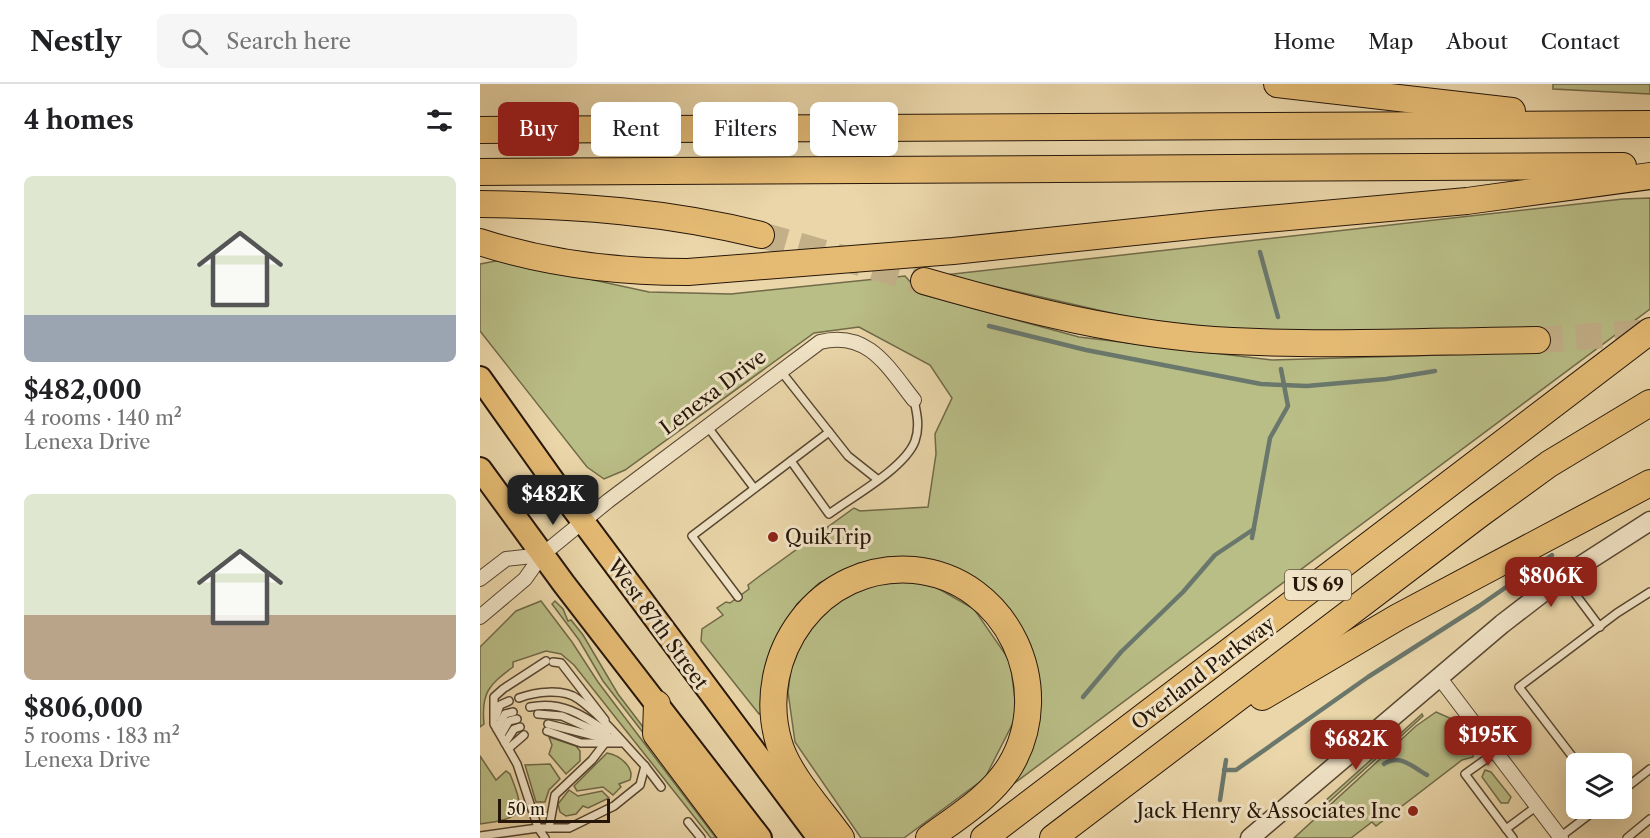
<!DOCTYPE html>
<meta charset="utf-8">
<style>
:root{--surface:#fff;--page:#f6f6f6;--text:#202124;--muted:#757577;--line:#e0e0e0;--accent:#8f2418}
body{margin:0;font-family:"Libre Caslon Text",serif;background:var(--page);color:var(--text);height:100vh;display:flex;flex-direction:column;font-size:22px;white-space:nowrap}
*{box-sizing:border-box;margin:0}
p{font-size:20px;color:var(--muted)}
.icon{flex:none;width:33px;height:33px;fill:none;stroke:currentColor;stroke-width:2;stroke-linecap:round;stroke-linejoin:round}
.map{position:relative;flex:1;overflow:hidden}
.details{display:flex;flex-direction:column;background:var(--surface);width:480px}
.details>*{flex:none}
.banner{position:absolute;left:18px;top:18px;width:570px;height:54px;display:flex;gap:12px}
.buttons{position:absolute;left:1086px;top:669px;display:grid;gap:12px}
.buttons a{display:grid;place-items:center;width:66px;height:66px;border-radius:9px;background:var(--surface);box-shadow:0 6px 24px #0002;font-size:30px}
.scale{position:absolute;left:18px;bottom:15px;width:112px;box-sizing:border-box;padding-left:6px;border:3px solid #261609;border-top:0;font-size:16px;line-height:21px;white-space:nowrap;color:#261609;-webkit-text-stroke:4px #f1e4c7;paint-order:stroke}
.price{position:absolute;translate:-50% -51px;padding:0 14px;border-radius:12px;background:var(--accent);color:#fff;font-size:20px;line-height:39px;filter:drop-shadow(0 2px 3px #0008)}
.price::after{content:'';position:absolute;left:50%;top:36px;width:18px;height:14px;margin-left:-9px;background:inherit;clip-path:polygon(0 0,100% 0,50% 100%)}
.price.active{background:#222;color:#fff}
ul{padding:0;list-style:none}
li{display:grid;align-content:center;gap:12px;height:318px;padding:0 24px}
li span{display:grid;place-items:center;height:186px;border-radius:9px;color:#555}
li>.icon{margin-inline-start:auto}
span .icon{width:108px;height:108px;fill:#fffc;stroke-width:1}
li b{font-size:26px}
h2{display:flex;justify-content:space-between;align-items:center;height:72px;padding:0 24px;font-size:26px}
.tag{padding:0 21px;border-radius:9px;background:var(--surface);box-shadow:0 6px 24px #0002;font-size:21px;line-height:54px}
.tag.active{background:var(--accent);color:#fff}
header{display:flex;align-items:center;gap:36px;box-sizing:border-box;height:84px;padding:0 30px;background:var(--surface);border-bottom:2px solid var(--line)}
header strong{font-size:28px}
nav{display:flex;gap:33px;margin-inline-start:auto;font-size:21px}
.search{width:420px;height:54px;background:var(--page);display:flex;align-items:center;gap:15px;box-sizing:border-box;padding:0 21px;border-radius:9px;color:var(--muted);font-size:22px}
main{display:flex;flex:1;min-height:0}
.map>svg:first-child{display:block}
</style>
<header>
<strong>Nestly</strong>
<div class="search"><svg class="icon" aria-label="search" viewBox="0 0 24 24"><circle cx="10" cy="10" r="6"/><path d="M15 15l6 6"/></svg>Search here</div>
<nav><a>Home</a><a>Map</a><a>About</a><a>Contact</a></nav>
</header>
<main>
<section class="details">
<h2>4 homes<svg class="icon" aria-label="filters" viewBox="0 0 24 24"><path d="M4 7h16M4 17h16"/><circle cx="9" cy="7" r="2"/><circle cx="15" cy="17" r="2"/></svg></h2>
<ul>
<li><span style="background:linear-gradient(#dfe7d0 75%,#9aa5b1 0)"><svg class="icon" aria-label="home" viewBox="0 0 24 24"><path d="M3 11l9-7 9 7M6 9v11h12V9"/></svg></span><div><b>$482,000</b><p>4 rooms · 140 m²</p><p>Lenexa Drive</p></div></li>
<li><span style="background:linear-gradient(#dfe7d0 65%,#b9a48a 0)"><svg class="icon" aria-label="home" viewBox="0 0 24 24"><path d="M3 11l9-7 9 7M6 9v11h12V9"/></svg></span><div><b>$806,000</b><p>5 rooms · 183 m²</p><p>Lenexa Drive</p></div></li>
</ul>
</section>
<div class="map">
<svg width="1170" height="754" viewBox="0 0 1170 754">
<rect width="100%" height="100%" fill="#ead6a9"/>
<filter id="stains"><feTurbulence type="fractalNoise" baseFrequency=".00333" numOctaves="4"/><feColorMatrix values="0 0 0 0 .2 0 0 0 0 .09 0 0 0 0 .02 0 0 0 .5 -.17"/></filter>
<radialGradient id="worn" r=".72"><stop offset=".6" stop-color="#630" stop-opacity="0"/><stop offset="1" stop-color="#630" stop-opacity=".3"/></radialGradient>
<g fill="#b9bd86" stroke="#706a48" stroke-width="1.5">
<path d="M1073,0H1170V10L1073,5Z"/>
<path d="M1170,114V225L532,701L551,655L561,611L549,564L531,530L418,479H379L339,499L317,520L296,554L284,596V627L279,630L221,557L222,545L243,531L237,524L246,518L250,519L269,505L268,501L277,494L374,424L380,427L448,423L456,370L455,350L472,314L450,281L379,243L334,249L145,386L124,395L107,383L0,247V180L21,176L169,208L251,210L425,192L441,210L599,253L792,276L1060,268L1058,243L834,251L688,242L464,191L1143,115Z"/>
<path d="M445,497L494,525L530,577L537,631L505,694L424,754H381L315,658L308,608L313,567L347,520L390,499Z"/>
<path d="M61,517L92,558L118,598L236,754H231L94,581L81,570L66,567L33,578V583C9,601 1,608 4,640L0,643V563L36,527Z"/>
<path d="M75,517L83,525L88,537L91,536L103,551L138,610L176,660L175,664L123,597L99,556L72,520Z"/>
<path d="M956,628L972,635L988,658L987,662H993V673L982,676L896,742L892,738L871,754H814L936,642Z"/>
<path d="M942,630L943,632L830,735L834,727Z"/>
<path d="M69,653L96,662L100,667V677L86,690L69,670L72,661Z"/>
<path d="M127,669C139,671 155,683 150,696L139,700L141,703L133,711L123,703L97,707L94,702Z"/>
<path d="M0,672L16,696L26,687L30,690C47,731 42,734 0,740Z"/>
<path d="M70,680L80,695L69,706L65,718H56L45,681Z"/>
<path d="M1005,686L1011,688L1031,713L1028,719H1021L1002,693Z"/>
<path d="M89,706L98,712L122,707L129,714L108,724L103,722L96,730L86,732L80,728L78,720Z"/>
</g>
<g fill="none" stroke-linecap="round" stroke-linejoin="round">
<g stroke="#6a776c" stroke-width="4.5">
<path d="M780,168L798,233"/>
<path d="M509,242L606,266L781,300L827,302L906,295L955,287"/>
<path d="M772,454L790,354L808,322L801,285"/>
<path d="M603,613L641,568L703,508L735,471L774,445"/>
<path d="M904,680C919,669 933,683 947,691"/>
<path d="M744,686H756L888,593L999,522L1072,471"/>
<path d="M740,716L746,676"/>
</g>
<g stroke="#c3b089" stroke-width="26" stroke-dasharray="26 13" stroke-linecap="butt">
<path d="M281,151L444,197"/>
<path d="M1057,256L1170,248"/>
</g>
<g stroke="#574631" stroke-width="10">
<g id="service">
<path d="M300,286L368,372L397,395"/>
<path d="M227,342L274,404"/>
<path d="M311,377L349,430C372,413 425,384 435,357C440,343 437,330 434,316"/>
<path d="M1084,495L1120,543"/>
<path d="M258,513L212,452L349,348"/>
<path d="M73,578L81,579L125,636"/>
<path d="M26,603L66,577"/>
<path d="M39,614C55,608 83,604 98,615C121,631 145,661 165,682L160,701L134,722L89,744H58L65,754"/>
<path d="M50,623C81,617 102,630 127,648"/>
<path d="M58,630L82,632L138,657"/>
<path d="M16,633L20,621L29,617"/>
<path d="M68,640L126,655"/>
<path d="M17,645L25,630L33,628"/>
<path d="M67,647L101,659H141"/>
<path d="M21,651L29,637L37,635"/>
<path d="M25,659L34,645L40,643"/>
<path d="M29,664L44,651"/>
<path d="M1016,668L985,690L1033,754"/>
<path d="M1098,680L1039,603L1137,529L1170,508"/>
<path d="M165,682L181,703"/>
<path d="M1142,707L1170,685"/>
<path d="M208,738L221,754"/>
<path d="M69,744L75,711L112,676L125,659"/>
<path d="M1026,745L1057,722"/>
<path d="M0,752L58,744L37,680L14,640V613L23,605"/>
<path d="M1080,753L1118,724"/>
<path d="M1147,754L1170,735"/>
</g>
</g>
<g stroke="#574631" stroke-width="16">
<g id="minor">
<path d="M0,495L26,475L62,471"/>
<path d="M0,533L45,495L62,471L128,417L340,258C388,246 408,283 434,316"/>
<path d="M959,593L1081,754"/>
</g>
</g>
<g stroke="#574631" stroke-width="21">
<path id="tertiary" d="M770,754L1022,540L1083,493L1170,437"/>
</g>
<g stroke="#261609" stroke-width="26">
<g id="primary">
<path d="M0,294L81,408L339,754"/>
<path d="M0,385L84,500L280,754"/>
</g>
</g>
<g stroke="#261609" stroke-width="28">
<g id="motorway">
<path d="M797,0L1032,27"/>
<path d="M0,46L1170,40"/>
<path d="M0,88L1143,82"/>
<path d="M0,120C95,121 189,128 281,151"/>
<path d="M0,158C68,180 136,188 208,188L473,167L731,140L987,117L1170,92"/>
<path d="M444,197C545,226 647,252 752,257C853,262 955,257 1057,256"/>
<path d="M782,613L918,533L1170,399"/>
<path d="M177,620L176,650L254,754"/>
<path d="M361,754C342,727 308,691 299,659C273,571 340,478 434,486C528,495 577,604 530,682C511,713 477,733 449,754"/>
<path d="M504,754L1170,247"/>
<path d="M573,754L1000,430L1069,380L1170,319"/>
</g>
</g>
<use href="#service" stroke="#f1e4c7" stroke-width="7"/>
<use href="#minor" stroke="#f1e4c7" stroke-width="14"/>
<use href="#tertiary" stroke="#f1e4c7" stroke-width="18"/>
<use href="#primary" stroke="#e5bb74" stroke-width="22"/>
<use href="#motorway" stroke="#e5bb74" stroke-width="26"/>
</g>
<g fill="#8f2418" stroke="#f1e4c7" stroke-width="2">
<circle cx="293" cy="453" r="6"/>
<circle cx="933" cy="727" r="6"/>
</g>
<g text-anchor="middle" stroke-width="6" stroke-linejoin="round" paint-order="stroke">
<rect fill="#f1e4c7" stroke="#635442" stroke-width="1.5" x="805" y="486" width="66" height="30" rx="4.5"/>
<g font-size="18" font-weight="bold" fill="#261609">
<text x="838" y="507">US 69</text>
</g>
<g font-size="20" fill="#261609" stroke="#f1e4c7">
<text transform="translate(233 308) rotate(-37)" y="7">Lenexa Drive</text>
<text transform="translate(178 540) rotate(54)" y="7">West 87th Street</text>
<text transform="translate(723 589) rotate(-37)" y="7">Overland Parkway</text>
</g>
<g font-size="20" fill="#261609" stroke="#f1e4c7" text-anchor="start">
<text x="305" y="460">QuikTrip</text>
<text x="921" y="734" text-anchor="end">Jack Henry &amp; Associates Inc</text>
</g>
</g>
<rect width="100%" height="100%" filter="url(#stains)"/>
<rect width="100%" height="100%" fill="url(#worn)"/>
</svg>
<div class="buttons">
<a><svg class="icon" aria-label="layers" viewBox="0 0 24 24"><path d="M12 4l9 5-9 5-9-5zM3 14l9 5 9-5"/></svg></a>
</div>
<div class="scale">50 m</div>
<b class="price active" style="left:73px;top:442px">$482K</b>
<b class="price" style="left:1071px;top:524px">$806K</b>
<b class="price" style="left:1008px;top:683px">$195K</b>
<b class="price" style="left:876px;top:687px">$682K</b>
<div class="banner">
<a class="tag active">Buy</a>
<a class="tag">Rent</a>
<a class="tag">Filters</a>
<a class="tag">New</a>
</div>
</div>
</main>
